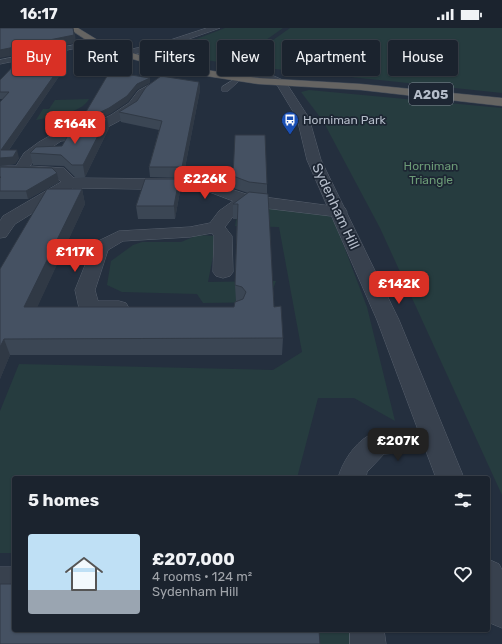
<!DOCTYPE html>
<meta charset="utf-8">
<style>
:root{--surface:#1b232e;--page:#242b36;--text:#f1f3f6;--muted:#a0a4aa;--line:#39404a;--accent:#d93025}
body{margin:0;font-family:Rubik,sans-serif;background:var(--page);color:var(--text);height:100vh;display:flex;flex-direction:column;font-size:15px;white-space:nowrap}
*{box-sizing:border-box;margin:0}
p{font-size:13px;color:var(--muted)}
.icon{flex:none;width:22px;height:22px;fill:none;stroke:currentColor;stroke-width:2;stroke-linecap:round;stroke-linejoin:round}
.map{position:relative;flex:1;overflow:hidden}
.sheet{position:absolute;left:12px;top:448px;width:478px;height:156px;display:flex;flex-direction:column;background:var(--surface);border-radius:4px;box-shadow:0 1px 3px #0004,0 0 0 1px var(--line)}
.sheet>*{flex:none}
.top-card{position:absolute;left:12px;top:12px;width:478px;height:36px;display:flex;gap:8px}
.price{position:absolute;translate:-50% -34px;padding:0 9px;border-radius:8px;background:var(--accent);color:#fff;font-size:13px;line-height:26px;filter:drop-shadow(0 1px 2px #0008)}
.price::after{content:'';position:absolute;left:50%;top:24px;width:12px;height:9px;margin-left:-6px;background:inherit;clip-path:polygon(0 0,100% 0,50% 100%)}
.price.on{background:#222;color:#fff}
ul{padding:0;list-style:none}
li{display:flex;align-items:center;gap:12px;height:100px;padding:0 16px}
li+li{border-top:1px solid var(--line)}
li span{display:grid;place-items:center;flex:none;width:112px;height:80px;border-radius:4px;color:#555}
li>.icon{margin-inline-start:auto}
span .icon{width:48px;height:48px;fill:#fffc;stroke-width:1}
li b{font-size:17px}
h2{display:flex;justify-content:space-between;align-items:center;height:48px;padding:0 16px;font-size:17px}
.tag{padding:0 14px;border-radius:4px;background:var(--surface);box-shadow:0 1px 3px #0004,0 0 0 1px var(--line);font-size:14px;line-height:36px}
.tag.on{background:var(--accent);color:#fff}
.status{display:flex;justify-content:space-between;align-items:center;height:28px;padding:0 20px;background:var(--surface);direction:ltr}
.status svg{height:11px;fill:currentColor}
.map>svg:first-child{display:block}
</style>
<div class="status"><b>16:17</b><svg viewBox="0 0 49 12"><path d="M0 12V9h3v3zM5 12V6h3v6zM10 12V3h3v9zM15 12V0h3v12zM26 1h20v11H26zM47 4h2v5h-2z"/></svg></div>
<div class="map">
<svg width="502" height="616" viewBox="0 0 502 616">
<rect width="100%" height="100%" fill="#242f3e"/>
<g fill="#263c3f">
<path d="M225,0H283L232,36L186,29L173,20Z"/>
<path d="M290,0H502V65L238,37Z"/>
<path d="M309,62L502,80V467L380,200L323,93L301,64Z"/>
<path d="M89,71C82,85 51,89 36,92L43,81H49L55,72Z"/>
<path d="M256,179L328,187L334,192L367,279L395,393L354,370H318L297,450H14V525H0V383L19,336L273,342L302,324L279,199L235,198L237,187Z"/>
<path d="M198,207L217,208L208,254L276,253L268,274L203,275L197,266L122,264L107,257L111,233L133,217L142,214H181Z"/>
<path d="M319,602H353L356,616H320Z"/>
</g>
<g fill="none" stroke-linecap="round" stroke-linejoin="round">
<g stroke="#565f6c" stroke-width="1">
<g id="service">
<path d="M94,13L97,15L96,16L0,36V32Z"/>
<path d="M238,49L241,51L240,52L228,63H222V59Z"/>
</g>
</g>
<g stroke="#565f6c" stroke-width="1">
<g id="minor">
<path d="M155,54L161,57L146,67L137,81L119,93L87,110L61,113L35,131L30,138L64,140L74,150L181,151L206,153L249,167L339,179L345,180L347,184L345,188L339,189L247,178L235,186L225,199L232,208L233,244L230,248L223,250L216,248L213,244L214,208L212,205L190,209L123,213L108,222L95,262L98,273H119L126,275L129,280L126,285C113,288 95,288 82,285L79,280L75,262L94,215L119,203L190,199L210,195L219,183L233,173L204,162L73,160L15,196L6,209L0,210V193L3,188L61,154L55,147L0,146V138H16L24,125L39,114L53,106L79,103L111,87L129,75L138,63Z"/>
<path d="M433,400L442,403L446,411L442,419L433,422L384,426L367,444L366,450H338C342,435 354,416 368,408C380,401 418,401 433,400Z"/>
<rect x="0" y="539" width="14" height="32"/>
<path d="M350,602H384L386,616H350Z"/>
</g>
</g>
<g stroke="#565f6c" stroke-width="1">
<g id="tertiary">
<path d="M207,0H220L166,19L135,26L130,23L132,21L161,15Z"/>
<path d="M244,41L267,45L285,53L309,90L321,132L399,292L464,450H436L377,292L307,132L297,90L277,57L260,50L240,46L239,44L240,42Z"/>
<path d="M488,531L499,536L502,542V600L490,595L488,590Z"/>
</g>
</g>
<g stroke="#434c59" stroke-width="1">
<path id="trunk" d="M68,0H78L109,19L181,38L258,50L361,56L502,70V78L361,62L258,56L180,44L103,23Z"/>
</g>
<use href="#service" fill="#38414e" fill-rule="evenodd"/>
<use href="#minor" fill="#38414e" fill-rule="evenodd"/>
<use href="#tertiary" fill="#38414e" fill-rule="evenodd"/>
<use href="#trunk" fill="#656462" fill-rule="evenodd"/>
</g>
<g fill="#3b4654">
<path d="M64,41L9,122L19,130L15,136L0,138L3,71H0V52Z"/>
<path d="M199,54L200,62L183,150L150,149L149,139L159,102L121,94L119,84Z"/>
<path d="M109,100L85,149H75L64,138L33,137L30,125L62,118Z"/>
<path d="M0,139L57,145L59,154L28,171H0Z"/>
<path d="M233,148L267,156V166L274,279L283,310L282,327H10L0,351V241L82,161L85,176L37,279H234L237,273H236L235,257L237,191H233V176L248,165L233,160Z"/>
<path d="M180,163L175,191H138L136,178Z"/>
</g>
<g fill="#303945">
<path d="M73,0L75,6L76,15L0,30V22Z"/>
<path d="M63,35L64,41L4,129L17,122L19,130L15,136L0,138V130L1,122Z"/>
<path d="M150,50V55L137,62L128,74L110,86L81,100L80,94L137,56Z"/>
<path d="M199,54L200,62L183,150L182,139Z"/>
<path d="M107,90L109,100L85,149L83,137Z"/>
<path d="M57,145L59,154L28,171L26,163Z"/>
<path d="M179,151L180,163L175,191L174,178Z"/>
<path d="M82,161L85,176L30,295L24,279Z"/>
<path d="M4,311L10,327L0,351V319Z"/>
</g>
<g fill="#455162" stroke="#303945">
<path d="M0,0H73L74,7L0,22Z"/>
<path d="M22,29L63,35L1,122H17L13,129L0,130V74L9,64H0V52Z"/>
<path d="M113,38L131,47L150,50L137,56L127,68L109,80L80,94Z"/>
<path d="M161,48L199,54L182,139H149L162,93L119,84L137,73L146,59Z"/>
<path d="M107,90L83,137H72L61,127L30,125L36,119L62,118L71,102L85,100Z"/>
<path d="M235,107H265L267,156L249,154L233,148Z"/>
<path d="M0,139L52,140L57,145L26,163H0V150L1,149H0Z"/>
<path d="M145,151H179L174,178H136Z"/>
<path d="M47,161H82L24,279H234L235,274L243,271L246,264L242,259L235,257L238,176H233L249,164L268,166L274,279L281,278L283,310L4,311L0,319V241Z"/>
<path d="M0,556H14V602H319L320,616H0Z"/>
</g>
<defs>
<g id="bus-pin" transform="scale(0.9)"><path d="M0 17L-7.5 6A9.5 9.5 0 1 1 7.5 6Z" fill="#1a4fb4" stroke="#1d2633"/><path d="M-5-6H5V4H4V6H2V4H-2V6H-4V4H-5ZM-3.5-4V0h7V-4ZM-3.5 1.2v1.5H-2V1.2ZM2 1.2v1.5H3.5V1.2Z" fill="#fff"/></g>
</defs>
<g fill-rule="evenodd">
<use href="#bus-pin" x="290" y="92"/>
</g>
<g text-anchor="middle" stroke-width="3.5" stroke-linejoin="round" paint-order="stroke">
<g font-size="12" fill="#b4bcc9" stroke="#1d2633" text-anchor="start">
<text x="303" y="96">Horniman Park</text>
</g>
<g font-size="12" fill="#6b9a76" stroke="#1d2633">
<text x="431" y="142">Horniman<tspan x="431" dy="14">Triangle</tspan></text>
</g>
<rect fill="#1d2633" stroke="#878f9c" stroke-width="1" x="409" y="55" width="44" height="22" rx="3"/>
<g font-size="13" font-weight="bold" fill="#b4bcc9">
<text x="431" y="71">A205</text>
</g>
<g font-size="14" fill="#b4bcc9" stroke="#1d2633">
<text transform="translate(336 178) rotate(65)" y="5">Sydenham Hill</text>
</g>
</g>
</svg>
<b class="price" style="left:75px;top:117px">£164K</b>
<b class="price" style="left:205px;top:172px">£226K</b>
<b class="price" style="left:75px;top:245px">£117K</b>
<b class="price" style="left:399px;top:277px">£142K</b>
<b class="price on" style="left:398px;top:434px">£207K</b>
<div class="top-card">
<a class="tag on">Buy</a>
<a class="tag">Rent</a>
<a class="tag">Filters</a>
<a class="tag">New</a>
<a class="tag">Apartment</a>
<a class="tag">House</a>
</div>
<section class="sheet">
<h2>5 homes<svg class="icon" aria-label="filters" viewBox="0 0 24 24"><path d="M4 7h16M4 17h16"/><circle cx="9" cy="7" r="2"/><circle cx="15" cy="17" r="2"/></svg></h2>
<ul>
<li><span style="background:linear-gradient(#bfe0f5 70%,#9aa5b1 0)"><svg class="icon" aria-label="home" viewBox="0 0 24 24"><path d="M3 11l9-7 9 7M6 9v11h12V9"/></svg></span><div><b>£207,000</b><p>4 rooms · 124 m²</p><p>Sydenham Hill</p></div><svg class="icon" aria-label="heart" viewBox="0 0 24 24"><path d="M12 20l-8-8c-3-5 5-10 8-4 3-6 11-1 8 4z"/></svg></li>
</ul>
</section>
</div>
